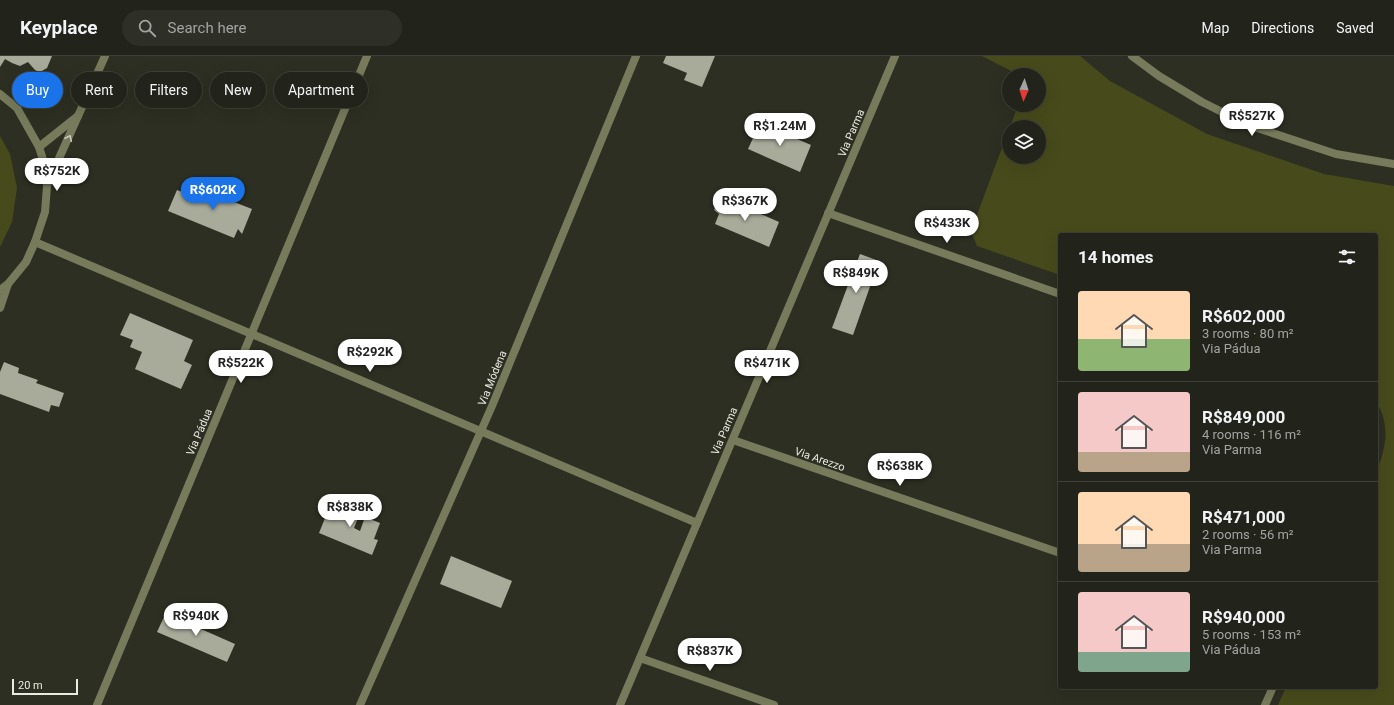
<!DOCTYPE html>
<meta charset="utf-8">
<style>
:root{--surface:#22231a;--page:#2e2f27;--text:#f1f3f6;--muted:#a2a4a2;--line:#3f4039;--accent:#1a73e8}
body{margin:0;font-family:Roboto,sans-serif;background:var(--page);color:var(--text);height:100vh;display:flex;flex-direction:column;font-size:15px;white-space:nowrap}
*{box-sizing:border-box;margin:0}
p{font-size:13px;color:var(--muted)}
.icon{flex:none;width:22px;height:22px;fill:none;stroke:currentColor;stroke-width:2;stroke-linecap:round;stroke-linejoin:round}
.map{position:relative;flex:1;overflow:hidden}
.panel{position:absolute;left:1058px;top:177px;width:320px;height:456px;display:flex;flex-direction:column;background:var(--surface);border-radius:4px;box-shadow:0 4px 16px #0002,0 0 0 1px var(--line)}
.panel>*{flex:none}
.guide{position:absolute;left:12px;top:16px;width:380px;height:36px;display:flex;gap:8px}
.needle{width:26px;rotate:183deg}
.tools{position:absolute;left:1002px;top:12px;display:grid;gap:8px}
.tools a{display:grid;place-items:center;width:44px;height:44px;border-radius:50%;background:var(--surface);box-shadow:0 4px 16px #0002,0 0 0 1px var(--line);font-size:20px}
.scale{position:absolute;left:12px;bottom:10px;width:66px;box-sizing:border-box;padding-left:4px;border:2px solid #e9eae2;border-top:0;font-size:11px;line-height:14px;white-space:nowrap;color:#e9eae2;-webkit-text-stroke:3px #2d2f22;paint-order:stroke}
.price{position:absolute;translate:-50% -34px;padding:0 9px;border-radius:14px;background:#fff;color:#222;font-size:13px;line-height:26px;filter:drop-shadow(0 1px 2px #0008)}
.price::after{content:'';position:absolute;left:50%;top:24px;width:12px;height:9px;margin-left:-6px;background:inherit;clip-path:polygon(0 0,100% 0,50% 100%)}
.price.on{background:var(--accent);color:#fff}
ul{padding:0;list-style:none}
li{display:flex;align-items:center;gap:12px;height:100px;padding:0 20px}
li+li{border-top:1px solid var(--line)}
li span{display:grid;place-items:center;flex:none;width:112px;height:80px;border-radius:4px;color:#555}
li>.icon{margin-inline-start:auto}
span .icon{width:48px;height:48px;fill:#fffc;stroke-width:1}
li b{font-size:17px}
h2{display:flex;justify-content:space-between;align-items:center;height:48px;padding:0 20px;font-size:17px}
.tag{padding:0 14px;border-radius:18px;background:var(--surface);box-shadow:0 4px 16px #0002,0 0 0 1px var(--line);font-size:14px;line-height:36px}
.tag.on{background:var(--accent);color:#fff}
header{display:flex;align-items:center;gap:24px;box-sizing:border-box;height:56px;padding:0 20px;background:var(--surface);border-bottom:1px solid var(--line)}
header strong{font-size:19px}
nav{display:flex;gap:22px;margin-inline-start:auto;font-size:14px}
.search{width:280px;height:36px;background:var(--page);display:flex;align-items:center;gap:10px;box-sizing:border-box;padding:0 14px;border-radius:22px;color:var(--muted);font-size:15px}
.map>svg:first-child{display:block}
</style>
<header>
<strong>Keyplace</strong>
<div class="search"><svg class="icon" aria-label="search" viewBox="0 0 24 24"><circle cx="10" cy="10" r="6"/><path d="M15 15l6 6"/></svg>Search here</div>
<nav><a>Map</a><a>Directions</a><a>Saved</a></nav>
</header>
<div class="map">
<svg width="1394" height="649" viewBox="0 0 1394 649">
<rect width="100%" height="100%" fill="#2d2f22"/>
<g fill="#474b1b">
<path d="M982,0H1080L1110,25L1207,78L1324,118L1394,130V649H1278L1286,631H1376V416C1386,393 1391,368 1376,346V179H1060V219L977,190L971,175L1009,73V101H1039V71H1010L1018,49H1039V19H1019Z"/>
<path d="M0,80L10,98L17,132L12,166L0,191Z"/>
</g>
<g fill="#a8aa9a">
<path d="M0,0H52L47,12L40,16L35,14L28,6L20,10L12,7L5,3L0,11Z"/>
<path d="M666,0H715L702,31L684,24L687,17L663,7Z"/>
<path d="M760,67L811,89L800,116L748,93Z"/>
<path d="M210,131L236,142L234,146L252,153L242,178L238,173L234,182L168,155L177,134L204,145Z"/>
<path d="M720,140L779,166L769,191L715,168L719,158L714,154Z"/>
<path d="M860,198L879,205L853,279L832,272L851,221L847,219L851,209L855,211Z"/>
<path d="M130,257L193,284L184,305L192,309L181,333L135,313L142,296L130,291L133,284L120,279Z"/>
<path d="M4,306L19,312L18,317L38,324L36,327L64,337L59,351L51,349L49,356L0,338V316Z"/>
<path d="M332,445L360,457L354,472L360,475L365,461L380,467L374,483L378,484L372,499L319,477Z"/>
<path d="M451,500L512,525L501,552L440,528Z"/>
<path d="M181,557L204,566L201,573L235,588L227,606L157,576L164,561L177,566Z"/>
</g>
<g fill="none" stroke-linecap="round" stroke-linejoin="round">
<g stroke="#777b5b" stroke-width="8">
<path d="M1132,0L1159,20L1202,46L1248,69L1336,98L1394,108"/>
<path d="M0,38L17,52L39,91L45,110L47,130L45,156L35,186L26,206L8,228L0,234"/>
<path d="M39,91L78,60"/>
<path d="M47,129L105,0"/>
<path d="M828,157L1060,238"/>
<path d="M35,186L697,467"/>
<path d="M0,252L8,228"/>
<path d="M733,384L1060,497"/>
<path d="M640,602L774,649"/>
<path d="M97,649L367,0"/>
<path d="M360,649L492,350L636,0"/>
<path d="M620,649L895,0"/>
<path d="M1265,649L1273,631"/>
</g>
</g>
<defs><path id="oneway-chevron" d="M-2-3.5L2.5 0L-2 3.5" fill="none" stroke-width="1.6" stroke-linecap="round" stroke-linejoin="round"/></defs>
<use stroke="#c7c9ba" href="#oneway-chevron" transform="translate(69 82) rotate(-65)"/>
<g text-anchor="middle" stroke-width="4" stroke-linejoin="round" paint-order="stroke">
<g font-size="11" fill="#e9eae2" stroke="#2d2f22">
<text transform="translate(851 77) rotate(-67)" y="4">Via Parma</text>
<text transform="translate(492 322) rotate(-68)" y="4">Via Módena</text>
<text transform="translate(724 375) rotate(-67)" y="4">Via Parma</text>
<text transform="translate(199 376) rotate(-67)" y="4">Via Pádua</text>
<text transform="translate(820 403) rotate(19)" y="4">Via Arezzo</text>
</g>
</g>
</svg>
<div class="tools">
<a><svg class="needle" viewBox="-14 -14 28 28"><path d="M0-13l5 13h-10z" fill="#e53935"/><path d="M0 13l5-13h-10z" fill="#a2a4a2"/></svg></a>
<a><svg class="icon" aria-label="layers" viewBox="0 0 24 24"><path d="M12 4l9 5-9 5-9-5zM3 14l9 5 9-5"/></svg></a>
</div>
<div class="scale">20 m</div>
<b class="price" style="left:1252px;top:81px">R$527K</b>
<b class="price" style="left:780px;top:91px">R$1.24M</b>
<b class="price" style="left:57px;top:136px">R$752K</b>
<b class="price on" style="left:213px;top:155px">R$602K</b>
<b class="price" style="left:745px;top:166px">R$367K</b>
<b class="price" style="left:947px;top:188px">R$433K</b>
<b class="price" style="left:856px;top:238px">R$849K</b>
<b class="price" style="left:370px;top:317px">R$292K</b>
<b class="price" style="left:241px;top:328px">R$522K</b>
<b class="price" style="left:767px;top:328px">R$471K</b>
<b class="price" style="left:900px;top:431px">R$638K</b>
<b class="price" style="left:350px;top:472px">R$838K</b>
<b class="price" style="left:196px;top:581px">R$940K</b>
<b class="price" style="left:710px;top:616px">R$837K</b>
<div class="guide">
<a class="tag on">Buy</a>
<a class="tag">Rent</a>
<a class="tag">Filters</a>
<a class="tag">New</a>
<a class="tag">Apartment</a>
</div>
<section class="panel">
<h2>14 homes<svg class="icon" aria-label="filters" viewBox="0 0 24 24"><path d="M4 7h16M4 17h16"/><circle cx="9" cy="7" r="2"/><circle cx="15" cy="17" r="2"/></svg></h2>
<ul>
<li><span style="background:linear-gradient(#ffd9b3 60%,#8fb573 0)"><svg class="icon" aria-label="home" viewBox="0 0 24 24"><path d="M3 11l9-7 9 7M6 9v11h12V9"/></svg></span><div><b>R$602,000</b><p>3 rooms · 80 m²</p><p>Via Pádua</p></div></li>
<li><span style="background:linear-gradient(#f6c9c9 75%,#b9a48a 0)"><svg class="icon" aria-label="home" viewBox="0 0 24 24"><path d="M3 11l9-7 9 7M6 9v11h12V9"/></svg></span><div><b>R$849,000</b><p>4 rooms · 116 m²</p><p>Via Parma</p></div></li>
<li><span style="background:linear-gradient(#ffd9b3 65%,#b9a48a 0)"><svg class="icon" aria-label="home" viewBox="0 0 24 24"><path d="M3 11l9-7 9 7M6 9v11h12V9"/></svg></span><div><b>R$471,000</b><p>2 rooms · 56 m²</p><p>Via Parma</p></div></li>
<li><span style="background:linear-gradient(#f6c9c9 75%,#7fa58c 0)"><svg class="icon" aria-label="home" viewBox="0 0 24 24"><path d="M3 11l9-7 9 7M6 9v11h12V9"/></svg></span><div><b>R$940,000</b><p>5 rooms · 153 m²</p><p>Via Pádua</p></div></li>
</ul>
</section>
</div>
